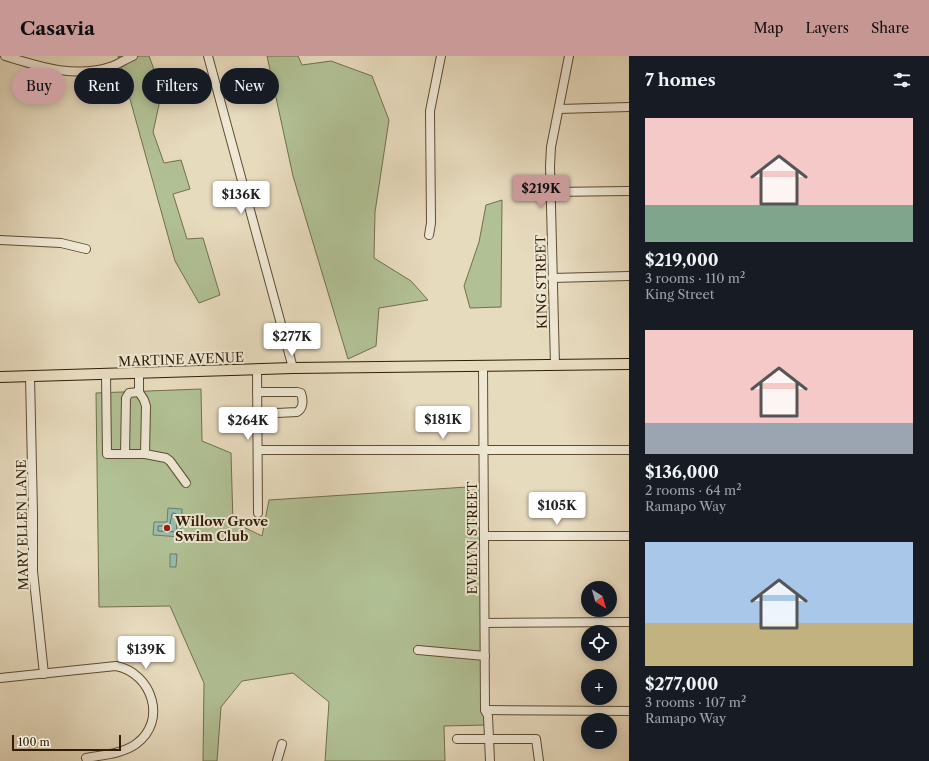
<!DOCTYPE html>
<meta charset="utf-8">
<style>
:root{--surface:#171b24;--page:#20242c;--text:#f1f3f6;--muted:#9ea1a6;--accent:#c59692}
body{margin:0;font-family:"Libre Caslon Text",serif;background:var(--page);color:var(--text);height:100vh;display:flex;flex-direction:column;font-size:15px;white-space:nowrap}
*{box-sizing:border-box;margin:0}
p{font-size:13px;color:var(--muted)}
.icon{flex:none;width:22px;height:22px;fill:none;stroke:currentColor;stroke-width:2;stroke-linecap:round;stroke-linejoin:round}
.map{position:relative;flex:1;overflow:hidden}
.details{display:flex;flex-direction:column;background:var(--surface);width:300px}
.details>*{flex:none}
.hud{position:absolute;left:12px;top:12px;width:380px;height:36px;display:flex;gap:8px}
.needle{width:26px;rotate:143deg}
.controls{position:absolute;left:581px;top:525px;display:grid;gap:8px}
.controls a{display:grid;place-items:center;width:36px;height:36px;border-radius:50%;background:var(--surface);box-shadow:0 2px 10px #0003;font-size:20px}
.scale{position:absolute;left:12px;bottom:10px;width:109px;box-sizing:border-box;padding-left:4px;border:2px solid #301d04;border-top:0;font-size:11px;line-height:14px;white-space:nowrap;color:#301d04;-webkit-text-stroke:3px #efe8d5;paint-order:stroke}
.price{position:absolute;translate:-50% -34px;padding:0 9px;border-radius:4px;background:#fff;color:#222;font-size:13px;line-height:26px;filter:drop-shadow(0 1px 2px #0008)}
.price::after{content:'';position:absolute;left:50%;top:24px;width:12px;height:9px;margin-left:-6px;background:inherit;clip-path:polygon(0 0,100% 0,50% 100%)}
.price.active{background:var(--accent);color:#111}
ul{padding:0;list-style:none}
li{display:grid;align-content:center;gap:8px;height:212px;padding:0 16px}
li span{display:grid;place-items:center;height:124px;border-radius:0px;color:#555}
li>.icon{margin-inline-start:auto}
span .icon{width:72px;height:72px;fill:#fffc;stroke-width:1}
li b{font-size:17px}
h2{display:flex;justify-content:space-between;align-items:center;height:48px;padding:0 16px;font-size:17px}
.pill{padding:0 14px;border-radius:18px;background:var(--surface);box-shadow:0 2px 10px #0003;font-size:14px;line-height:36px}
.pill.active{background:var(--accent);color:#111}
header{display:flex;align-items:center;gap:24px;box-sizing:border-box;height:56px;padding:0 20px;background:var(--accent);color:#111}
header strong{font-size:19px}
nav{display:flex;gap:22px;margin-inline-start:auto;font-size:14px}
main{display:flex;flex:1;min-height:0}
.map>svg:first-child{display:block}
</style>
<header>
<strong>Casavia</strong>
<nav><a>Map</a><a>Layers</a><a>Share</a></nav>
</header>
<main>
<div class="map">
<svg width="629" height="705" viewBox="0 0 629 705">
<rect width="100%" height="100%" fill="#e7dbbe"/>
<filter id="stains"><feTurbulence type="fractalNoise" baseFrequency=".005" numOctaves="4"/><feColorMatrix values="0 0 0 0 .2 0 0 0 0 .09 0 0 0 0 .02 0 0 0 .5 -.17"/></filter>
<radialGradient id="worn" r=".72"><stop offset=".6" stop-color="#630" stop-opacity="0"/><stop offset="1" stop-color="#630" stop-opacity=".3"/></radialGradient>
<g fill="#b1c195" stroke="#706f4c">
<path d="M118,0H120L121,4L132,0H149L162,35L153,76L164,107L181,104L190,133L173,138L187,183L203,182L220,239L199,247L175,205Z"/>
<path d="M267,0H298L302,9L331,5L372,20L389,64L375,156L374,202L411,225L428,244L379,252L376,290L348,303L293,120Z"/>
<path d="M502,144L501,251L470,252L464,230L479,186L486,149Z"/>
<path d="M201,333L202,385L231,397L233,466L262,480L269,444L482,430L487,669L444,670L445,705H325L329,646L293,617L242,625L221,651L217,705H203L204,627L170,550L99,551L96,337Z"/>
</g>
<g fill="#98bcac" stroke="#6e7c69">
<path d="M168,452L182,453L181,481L153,479L154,466H167Z"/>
<path d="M170,498H177L176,511H170Z"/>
</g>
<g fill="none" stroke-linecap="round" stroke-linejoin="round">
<path stroke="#646c58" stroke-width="1" d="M174,457L178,459L176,476L158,475V470H167L170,468L172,458Z"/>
<g stroke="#5e4c32" stroke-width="10">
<g id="minor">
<path d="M5,0C40,11 77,23 113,10C120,7 126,3 133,0"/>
<path d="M208,0L293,312"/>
<path d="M559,53L629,51"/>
<path d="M550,136L629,135"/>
<path d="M429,179L431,167L430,55L441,0"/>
<path d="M0,184L61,187L86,193"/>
<path d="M552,222L629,220"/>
<path d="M555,309L550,110L551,91L569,0"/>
<path d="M483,310L485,654L488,660L490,705"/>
<path d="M257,313L258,457"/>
<path d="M106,318L107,398H145L146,350L144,344L139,336V317"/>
<path d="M30,320L33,458V515L44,618"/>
<path d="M257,336H297L301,337C303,343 304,352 297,356L257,358"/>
<path d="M258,394H629"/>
<path d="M125,398L126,342L129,337L139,336"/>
<path d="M145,398L166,402L170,405L186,427"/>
<path d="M484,480H629"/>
<path d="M485,567L629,566"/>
<path d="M418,594L485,600"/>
<path d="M0,622L116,610C152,617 168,665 136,688C122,698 102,699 86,702"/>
<path d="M485,654L629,655"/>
<path d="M457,683H536L539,705"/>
<path d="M277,705L282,688"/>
</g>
</g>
<g stroke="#301d04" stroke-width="12">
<path id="major" d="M0,321L293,312L629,308"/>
</g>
<use href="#minor" stroke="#efe8d5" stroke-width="8"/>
<use href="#major" stroke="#e7dbbe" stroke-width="10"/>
</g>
<circle fill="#8f2418" stroke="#efe8d5" stroke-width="1.5" cx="167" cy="472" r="4"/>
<g text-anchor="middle" stroke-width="4" stroke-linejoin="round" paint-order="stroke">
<g font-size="13" fill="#301d04" stroke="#efe8d5">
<text transform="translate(541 226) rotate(-91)" y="5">KING STREET</text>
<text transform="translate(181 303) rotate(-2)" y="5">MARTINE AVENUE</text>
<text transform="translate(22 469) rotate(-91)" y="5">MARY ELLEN LANE</text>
<text transform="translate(472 482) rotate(-90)" y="5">EVELYN STREET</text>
</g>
<g font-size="13" font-weight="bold" fill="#301d04" stroke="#efe8d5" text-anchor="start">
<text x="175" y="470">Willow Grove<tspan x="175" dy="15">Swim Club</tspan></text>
</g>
</g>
<rect width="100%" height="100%" filter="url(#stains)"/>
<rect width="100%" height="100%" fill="url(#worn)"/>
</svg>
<div class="controls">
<a><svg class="needle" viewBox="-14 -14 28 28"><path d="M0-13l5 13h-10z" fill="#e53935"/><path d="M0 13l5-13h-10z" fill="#9ea1a6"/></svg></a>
<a><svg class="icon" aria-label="locate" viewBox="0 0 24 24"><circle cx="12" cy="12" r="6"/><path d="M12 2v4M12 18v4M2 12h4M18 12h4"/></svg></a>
<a>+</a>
<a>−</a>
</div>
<div class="scale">100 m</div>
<b class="price active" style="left:541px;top:153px">$219K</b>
<b class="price" style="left:241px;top:159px">$136K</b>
<b class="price" style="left:292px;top:301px">$277K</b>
<b class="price" style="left:443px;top:384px">$181K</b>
<b class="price" style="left:248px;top:385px">$264K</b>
<b class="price" style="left:557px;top:470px">$105K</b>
<b class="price" style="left:146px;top:614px">$139K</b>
<div class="hud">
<a class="pill active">Buy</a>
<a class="pill">Rent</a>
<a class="pill">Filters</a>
<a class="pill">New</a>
</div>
</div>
<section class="details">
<h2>7 homes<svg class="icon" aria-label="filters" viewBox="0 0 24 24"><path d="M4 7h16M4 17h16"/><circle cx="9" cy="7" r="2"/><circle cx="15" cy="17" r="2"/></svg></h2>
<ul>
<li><span style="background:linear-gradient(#f6c9c9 70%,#7fa58c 0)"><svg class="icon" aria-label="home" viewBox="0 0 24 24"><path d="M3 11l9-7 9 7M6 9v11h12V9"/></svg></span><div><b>$219,000</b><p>3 rooms · 110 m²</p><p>King Street</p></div></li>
<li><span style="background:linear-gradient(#f6c9c9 75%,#9aa5b1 0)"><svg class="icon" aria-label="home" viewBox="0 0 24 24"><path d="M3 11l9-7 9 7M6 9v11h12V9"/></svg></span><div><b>$136,000</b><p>2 rooms · 64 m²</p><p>Ramapo Way</p></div></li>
<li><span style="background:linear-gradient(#a9c7e8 65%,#c2b280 0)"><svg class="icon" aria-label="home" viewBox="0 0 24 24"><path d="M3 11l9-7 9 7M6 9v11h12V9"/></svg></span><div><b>$277,000</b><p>3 rooms · 107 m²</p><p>Ramapo Way</p></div></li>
</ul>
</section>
</main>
